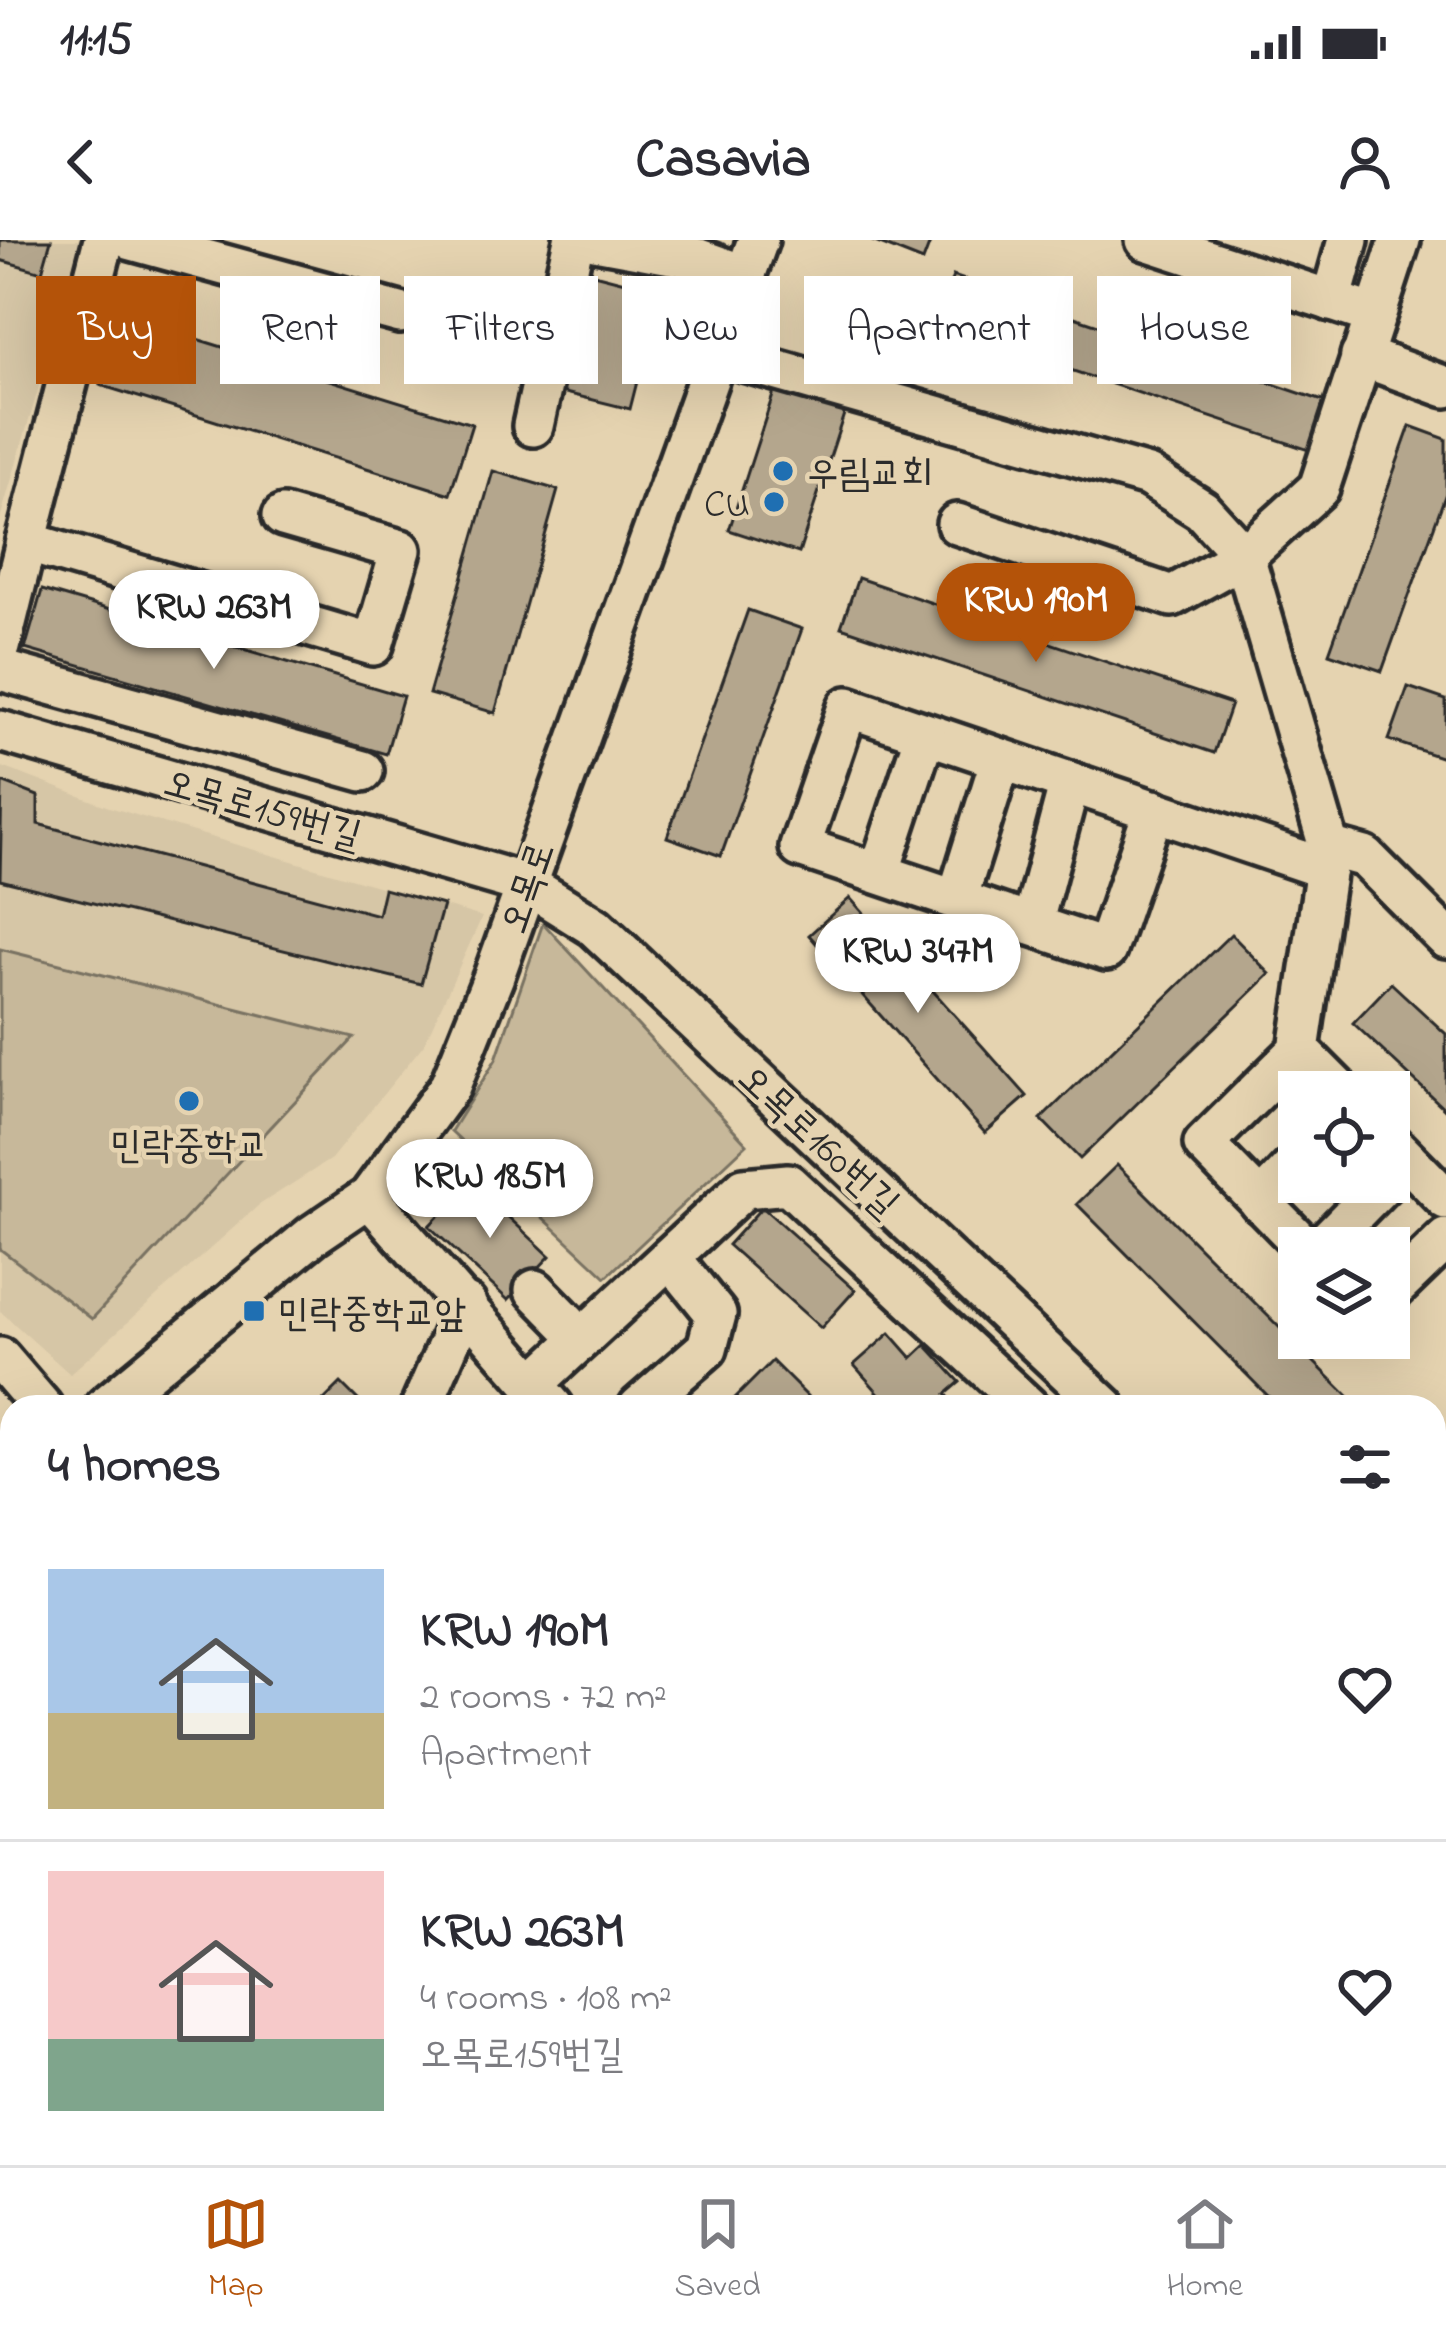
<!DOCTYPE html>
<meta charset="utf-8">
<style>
:root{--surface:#fff;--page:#f7f7f7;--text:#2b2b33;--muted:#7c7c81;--line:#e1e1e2;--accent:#b45309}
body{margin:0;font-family:"Indie Flower","Poor Story",sans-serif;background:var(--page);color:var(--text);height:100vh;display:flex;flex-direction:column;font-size:45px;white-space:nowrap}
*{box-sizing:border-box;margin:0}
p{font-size:39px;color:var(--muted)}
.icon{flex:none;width:66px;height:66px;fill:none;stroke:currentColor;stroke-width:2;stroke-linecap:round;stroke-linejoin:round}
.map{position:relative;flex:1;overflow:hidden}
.details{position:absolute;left:0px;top:1155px;width:1446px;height:771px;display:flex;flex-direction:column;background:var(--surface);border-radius:36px 36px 0 0;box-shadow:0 12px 48px #0002}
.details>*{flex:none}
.guide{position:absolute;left:36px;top:36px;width:1374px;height:108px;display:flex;gap:24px}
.fabs{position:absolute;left:1278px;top:831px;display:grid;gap:24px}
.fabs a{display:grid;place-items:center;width:132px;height:132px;border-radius:0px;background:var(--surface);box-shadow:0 12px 48px #0002;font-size:60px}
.price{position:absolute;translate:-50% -102px;padding:0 27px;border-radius:42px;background:#fff;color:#222;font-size:39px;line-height:78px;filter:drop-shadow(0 3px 6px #0008)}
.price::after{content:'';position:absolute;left:50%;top:72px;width:36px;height:27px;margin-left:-18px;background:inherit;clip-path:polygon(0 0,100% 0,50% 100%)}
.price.current{background:var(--accent);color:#fff}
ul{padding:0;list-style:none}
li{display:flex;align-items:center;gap:36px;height:300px;padding:0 48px}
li+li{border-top:3px solid var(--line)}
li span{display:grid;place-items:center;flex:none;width:336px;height:240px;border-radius:0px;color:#555}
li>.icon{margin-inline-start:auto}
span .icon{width:144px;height:144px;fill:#fffc;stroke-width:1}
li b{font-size:51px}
h2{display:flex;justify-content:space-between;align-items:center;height:144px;padding:0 48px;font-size:51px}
.pill{padding:0 42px;border-radius:0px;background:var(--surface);box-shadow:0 12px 48px #0002;font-size:42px;line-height:108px}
.pill.current{background:var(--accent);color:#fff}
.status{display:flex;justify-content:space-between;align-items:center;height:84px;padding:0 60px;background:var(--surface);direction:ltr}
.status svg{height:33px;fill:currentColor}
header{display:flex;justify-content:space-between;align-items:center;height:156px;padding:0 48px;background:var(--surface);font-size:54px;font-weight:700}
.tab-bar{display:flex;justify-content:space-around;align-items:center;height:168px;border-top:3px solid var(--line);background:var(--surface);font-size:33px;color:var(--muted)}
.tab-bar a{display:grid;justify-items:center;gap:6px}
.tab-bar .current{color:var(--accent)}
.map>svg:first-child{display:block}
</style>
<div class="status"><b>11:15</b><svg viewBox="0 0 49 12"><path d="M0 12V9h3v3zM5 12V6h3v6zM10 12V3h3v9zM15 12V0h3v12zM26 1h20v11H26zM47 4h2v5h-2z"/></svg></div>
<header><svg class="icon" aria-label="back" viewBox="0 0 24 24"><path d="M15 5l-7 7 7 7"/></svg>Casavia<svg class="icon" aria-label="person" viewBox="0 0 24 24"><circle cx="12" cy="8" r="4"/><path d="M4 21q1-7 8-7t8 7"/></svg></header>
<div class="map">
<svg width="1446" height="1925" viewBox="0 0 1446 1925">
<rect width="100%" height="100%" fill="#e5d3b0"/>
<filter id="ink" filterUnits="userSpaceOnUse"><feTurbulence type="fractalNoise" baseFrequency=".00833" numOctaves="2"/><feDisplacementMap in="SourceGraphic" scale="24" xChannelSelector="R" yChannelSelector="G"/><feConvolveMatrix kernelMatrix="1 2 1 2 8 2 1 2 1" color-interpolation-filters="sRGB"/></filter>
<g filter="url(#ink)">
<g fill="#d6c6a6">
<path d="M0,0H82L0,279Z"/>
<path d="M0,526L109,567L482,677L424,804L331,919L259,965L70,1134L0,1071Z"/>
</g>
<g fill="#c7b89a" stroke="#797262" stroke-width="3">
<path d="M543,683L747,904L606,1037L451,891L496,819Z"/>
<path d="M0,709L354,798L92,1079L0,1009Z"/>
<path d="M1446,1487V1925H1068L1078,1914H1434V1505Z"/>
<path d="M0,1696L12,1738V1914H495L503,1925H0Z"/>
</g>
<g fill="#b4a68d" stroke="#2b2b2b" stroke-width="3">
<path d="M0,0H51L42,32L0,20Z"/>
<path d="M870,0H931L923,21Z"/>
<path d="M586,32L660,51L630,169L557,151Z"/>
<path d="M953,36L1326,162L1309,210L936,85Z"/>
<path d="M122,76L472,184L450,254L100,145Z"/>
<path d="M775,149L845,171L799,313L729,290Z"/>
<path d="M1410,186L1446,199V253L1382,431L1329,413Z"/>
<path d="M493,231L558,250L495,473L429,454Z"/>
<path d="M858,338L1231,464L1214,513L841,387Z"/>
<path d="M42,350L403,456L386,514L25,409Z"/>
<path d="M748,370L802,389L721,616L667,597Z"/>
<path d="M1408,447L1446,460V519L1389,500Z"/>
<path d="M2,542L38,556V584L378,675L384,649L443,665L421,744L0,640Z"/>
<path d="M850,658L1027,856L985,893L809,695Z"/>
<path d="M1231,694L1270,734L1080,919L1041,879Z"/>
<path d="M1391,743L1446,794V870L1353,783Z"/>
<path d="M1117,925L1359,1167H1279L1077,964Z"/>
<path d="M471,942L550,1016L508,1060L429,986Z"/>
<path d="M762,967L855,1050L821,1088L728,1005Z"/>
<path d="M890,1093L912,1118L926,1105L960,1142L946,1154L957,1167H891L854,1125Z"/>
<path d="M772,1121L809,1158L800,1167H726Z"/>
<path d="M341,1143L365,1167H317Z"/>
</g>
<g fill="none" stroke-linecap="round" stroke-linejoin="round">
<g stroke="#2b2b2b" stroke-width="48">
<g id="minor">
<path d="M104,0L26,302L373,405L401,310L283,276"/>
<path d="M132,0L400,73"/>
<path d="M595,0L699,19L746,36"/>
<path d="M1146,0L1375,75"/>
<path d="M1331,61L1348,0"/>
<path d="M719,114L1148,236L1202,270L1244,316L1329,607L1299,810L1204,904L1306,1008"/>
<path d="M1361,116L1446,147"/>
<path d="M533,186L574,0"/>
<path d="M957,284L1172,356L1244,316L1319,248L1400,0"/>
<path d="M0,407L26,302"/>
<path d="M0,430L363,531"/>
<path d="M0,491L526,644L595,687L1105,1167"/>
<path d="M1154,570L1106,710L800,607L848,467L1326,629"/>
<path d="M1329,607L1365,617L1446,698"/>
<path d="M879,633L925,494"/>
<path d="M957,659L1001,519"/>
<path d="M1032,685L1070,542"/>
<path d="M1299,810L1341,852"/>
<path d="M1389,901L1446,959"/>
<path d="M369,957L553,1167"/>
<path d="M1260,962L1299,921"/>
<path d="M1320,1008L1385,942"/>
<path d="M535,1050L582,1098"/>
<path d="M1389,1054L1446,999"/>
<path d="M0,1118L42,1167"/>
<path d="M534,1143L744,948L788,944L1028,1167"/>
<path d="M105,1167L313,995L369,957L450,846L494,736L758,0"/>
<path d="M421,1167L466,1064"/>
<path d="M639,1167L707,1108L716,1074L670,1017"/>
<path d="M0,1246L12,1241"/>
<path d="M0,1413L7,1389"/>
<path d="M0,1491L12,1495"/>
<path d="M553,1914L561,1925"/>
</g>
</g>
<g stroke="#2b2b2b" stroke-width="57">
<g id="major">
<path d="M1434,1322L1446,1302"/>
<path d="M1434,1447L1446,1428"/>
<path d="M897,1925L908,1914"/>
<path d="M987,1925L999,1914"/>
</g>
</g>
<g stroke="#2b2b2b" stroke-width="6" stroke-dasharray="9 9" stroke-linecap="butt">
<path d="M1434,1499L1446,1506"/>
<path d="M1434,1712L1446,1697"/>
<path d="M1434,1843L1446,1844"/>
</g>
<use href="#minor" stroke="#e5d3b0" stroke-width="39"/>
<use href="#major" stroke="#e5d3b0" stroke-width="48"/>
</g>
</g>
<g fill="#1f6fb2" stroke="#e5d3b0" stroke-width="4.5">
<circle cx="783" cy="231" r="12"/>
<circle cx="774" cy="262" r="12"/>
<circle cx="189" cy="861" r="12"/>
<rect x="242" y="1059" width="24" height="24" rx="6"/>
</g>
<g text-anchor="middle" stroke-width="9" stroke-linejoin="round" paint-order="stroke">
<g font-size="39" fill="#2b2b2b" stroke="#e5d3b0" text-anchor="start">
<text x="807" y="245">우림교회</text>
<text x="750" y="276" text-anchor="end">CU</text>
<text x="189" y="917" text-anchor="middle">민락중학교</text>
<text x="278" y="1085">민락중학교앞</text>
</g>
<g font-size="39" fill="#2b2b2b" stroke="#e5d3b0">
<text transform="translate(263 567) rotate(16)" y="14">오목로159번길</text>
<text transform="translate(525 647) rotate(-71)" y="14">오목로</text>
<text transform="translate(820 899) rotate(43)" y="14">오목로160번길</text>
</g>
</g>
</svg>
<div class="fabs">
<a><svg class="icon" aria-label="locate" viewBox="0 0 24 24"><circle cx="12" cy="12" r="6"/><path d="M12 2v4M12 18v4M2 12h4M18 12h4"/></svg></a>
<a><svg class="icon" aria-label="layers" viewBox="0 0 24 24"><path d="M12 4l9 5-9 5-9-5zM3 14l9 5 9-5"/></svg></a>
</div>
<b class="price current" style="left:1036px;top:425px">KRW 190M</b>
<b class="price" style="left:214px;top:432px">KRW 263M</b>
<b class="price" style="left:918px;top:776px">KRW 347M</b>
<b class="price" style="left:490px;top:1001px">KRW 185M</b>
<div class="guide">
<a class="pill current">Buy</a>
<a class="pill">Rent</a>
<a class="pill">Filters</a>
<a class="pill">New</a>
<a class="pill">Apartment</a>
<a class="pill">House</a>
</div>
<section class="details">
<h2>4 homes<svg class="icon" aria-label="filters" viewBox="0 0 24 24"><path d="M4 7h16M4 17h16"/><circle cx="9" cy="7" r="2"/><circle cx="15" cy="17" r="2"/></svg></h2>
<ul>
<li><span style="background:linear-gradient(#a9c7e8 60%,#c2b280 0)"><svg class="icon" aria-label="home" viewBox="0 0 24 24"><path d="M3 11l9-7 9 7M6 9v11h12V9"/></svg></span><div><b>KRW 190M</b><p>2 rooms · 72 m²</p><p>Apartment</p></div><svg class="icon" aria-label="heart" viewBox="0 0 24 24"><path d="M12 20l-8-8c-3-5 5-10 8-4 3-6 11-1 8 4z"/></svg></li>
<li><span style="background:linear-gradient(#f6c9c9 70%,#7fa58c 0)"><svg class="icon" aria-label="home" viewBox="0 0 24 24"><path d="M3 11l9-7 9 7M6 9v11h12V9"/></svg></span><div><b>KRW 263M</b><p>4 rooms · 108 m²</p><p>오목로159번길</p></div><svg class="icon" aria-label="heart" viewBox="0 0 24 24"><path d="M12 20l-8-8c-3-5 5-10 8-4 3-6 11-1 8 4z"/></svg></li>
</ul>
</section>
</div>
<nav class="tab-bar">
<a class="current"><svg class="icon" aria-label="map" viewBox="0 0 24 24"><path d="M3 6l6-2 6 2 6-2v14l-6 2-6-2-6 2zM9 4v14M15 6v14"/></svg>Map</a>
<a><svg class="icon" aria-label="saved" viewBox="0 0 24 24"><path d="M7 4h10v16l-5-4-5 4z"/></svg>Saved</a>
<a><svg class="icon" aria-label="home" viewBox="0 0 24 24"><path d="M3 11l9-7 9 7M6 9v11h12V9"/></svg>Home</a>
</nav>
